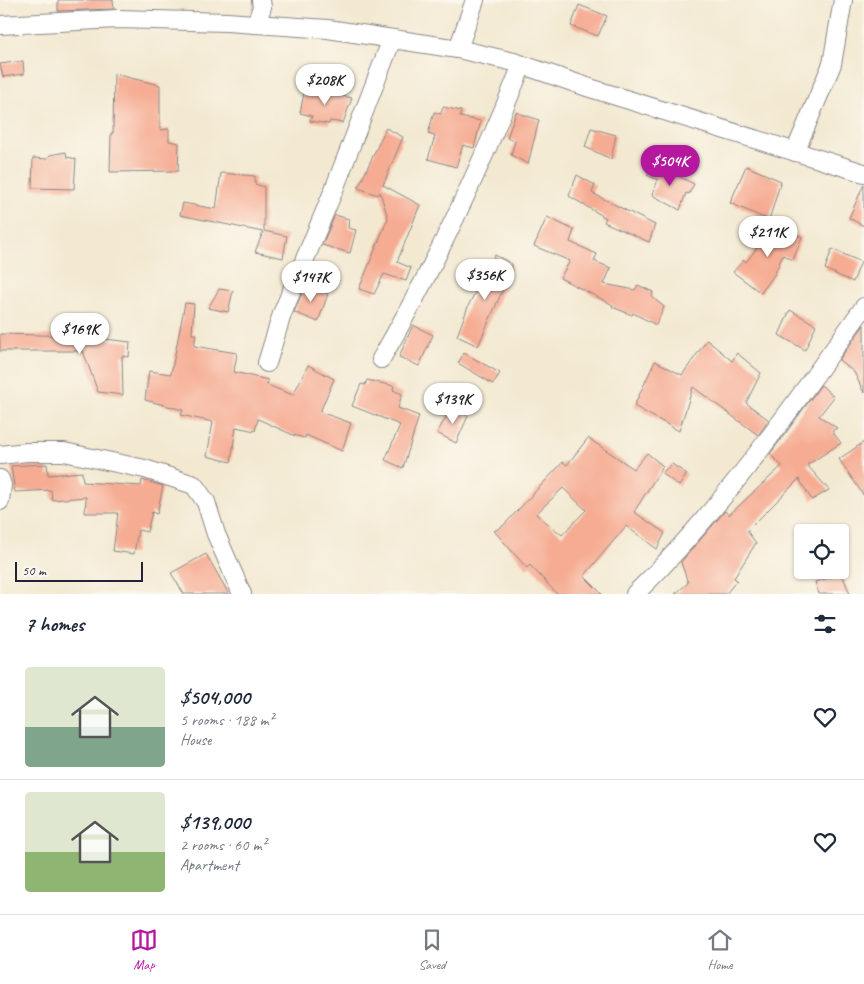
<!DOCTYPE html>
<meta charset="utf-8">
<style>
:root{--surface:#fff;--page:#f2f2f3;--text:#1f2937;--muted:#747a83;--line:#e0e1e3;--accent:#b5179e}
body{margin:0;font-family:Caveat,sans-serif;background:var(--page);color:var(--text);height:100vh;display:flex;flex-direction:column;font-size:19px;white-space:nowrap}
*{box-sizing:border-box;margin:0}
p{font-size:16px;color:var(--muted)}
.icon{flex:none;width:28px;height:28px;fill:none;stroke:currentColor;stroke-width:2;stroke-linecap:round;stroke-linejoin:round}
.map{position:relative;height:594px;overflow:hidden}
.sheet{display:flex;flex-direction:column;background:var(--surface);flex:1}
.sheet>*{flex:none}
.fabs{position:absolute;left:794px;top:524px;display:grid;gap:10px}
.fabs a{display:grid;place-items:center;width:55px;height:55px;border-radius:5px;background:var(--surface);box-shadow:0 1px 4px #0004;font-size:25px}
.scale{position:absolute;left:15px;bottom:12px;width:128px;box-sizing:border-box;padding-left:5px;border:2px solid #22223b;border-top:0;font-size:14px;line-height:18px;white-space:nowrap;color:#22223b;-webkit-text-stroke:4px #fbf7ec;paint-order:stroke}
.price{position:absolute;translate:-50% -42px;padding:0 11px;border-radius:18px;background:#fff;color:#222;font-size:16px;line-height:32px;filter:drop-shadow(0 1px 2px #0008)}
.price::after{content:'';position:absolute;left:50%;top:30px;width:15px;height:11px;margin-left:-8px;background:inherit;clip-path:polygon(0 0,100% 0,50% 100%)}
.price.on{background:var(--accent);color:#fff}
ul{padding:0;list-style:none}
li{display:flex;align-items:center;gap:15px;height:125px;padding:0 25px}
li+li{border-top:1px solid var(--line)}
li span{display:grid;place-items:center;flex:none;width:140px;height:100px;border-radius:5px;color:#555}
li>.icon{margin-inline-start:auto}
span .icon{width:60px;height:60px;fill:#fffc;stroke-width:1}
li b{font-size:21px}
h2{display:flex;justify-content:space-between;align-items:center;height:60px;padding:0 25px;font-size:21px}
.dock{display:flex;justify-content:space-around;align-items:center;height:70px;border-top:1px solid var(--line);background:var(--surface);font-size:14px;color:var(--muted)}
.dock a{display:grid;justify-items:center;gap:2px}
.dock .on{color:var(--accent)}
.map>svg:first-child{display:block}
</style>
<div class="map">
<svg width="864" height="594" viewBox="0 0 864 594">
<rect width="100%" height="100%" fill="#fbf7ec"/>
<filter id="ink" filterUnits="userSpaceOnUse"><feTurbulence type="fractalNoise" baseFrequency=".02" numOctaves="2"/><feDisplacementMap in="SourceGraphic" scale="10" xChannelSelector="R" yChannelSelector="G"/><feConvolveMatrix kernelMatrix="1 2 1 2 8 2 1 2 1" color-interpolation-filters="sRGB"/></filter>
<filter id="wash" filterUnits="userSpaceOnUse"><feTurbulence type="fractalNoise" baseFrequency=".0096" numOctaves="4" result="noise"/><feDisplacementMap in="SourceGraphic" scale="20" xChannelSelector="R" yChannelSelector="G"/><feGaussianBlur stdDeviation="1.12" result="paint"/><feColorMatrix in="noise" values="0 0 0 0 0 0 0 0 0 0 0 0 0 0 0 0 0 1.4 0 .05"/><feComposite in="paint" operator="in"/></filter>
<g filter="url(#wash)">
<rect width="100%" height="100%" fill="#f3e9d1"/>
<g id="blocks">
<g fill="#f6ac93" fill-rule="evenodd">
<path d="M58,0H113L114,9L58,11Z"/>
<path d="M579,5L607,16L598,36L571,26Z"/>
<path d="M23,61L24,74L3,77L0,64Z"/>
<path d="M114,74L160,85V130L169,129V141L179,143L178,171L110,172L111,133H113Z"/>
<path d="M305,88L352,98L343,123L330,121L329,124L310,121L312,116L300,113Z"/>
<path d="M443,107L461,111L460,117L481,121L474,148L463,145L456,167L428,159L435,136L428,134L434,112L441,114Z"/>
<path d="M516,112L539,120L528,164L511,155L515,141L507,138Z"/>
<path d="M386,128L403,137L383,185L420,205L397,262L411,268L406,281L384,274L374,294L359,289L388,218L380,192L378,195L358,188Z"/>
<path d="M591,128L616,135L611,159L585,147Z"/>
<path d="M66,152L67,157L76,159L74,189L32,188L33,158L47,159L50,155Z"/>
<path d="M656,165L694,184L689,194L686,193L680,210L652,195L658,180L647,175Z"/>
<path d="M746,166L781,181L769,220L730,203Z"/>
<path d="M221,173L255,176V184L264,187V231L287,236L283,258L255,252L263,232L180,215L183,203L216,209Z"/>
<path d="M577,175L595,185L592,193L655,225L649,242L604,222L606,218L569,196Z"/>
<path d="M864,184V226L849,218Z"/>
<path d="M335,215L349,219L348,228L356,230L350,253L322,245Z"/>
<path d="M547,217L574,230L570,242L597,254L594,261L611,268L604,284L635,290L638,285L653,292L652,297L664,307L656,325L633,313L632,315L612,307L613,305L560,278L570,261L534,246Z"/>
<path d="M774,226L802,237L793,260L783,255L774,275L761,293L733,272L744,260L746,262Z"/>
<path d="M832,249L861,262L853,282L825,269Z"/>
<path d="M495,255L512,264V269L478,346L457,336L469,304Z"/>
<path d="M306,284L328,294L318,322L294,312Z"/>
<path d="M219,289L233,291L228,312L208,308Z"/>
<path d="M185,303L194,304L192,334H196L194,346L237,353L234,372L268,380L267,385L293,395L308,365L334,379L320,412L351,423L342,451L306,435L305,438L293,435L258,419L255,431L236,427L231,462L207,456L213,422L181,415L183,410L145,400L149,371L171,374Z"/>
<path d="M790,310L816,325L805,350L779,335Z"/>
<path d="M413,325L433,335L419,366L399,357Z"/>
<path d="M864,325V393L854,372L839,360Z"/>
<path d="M0,334L80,336L130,342L129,357L122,356L123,395L98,392L83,351H0Z"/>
<path d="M707,340L732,361L737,353L761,373L746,403L769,420L758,435L693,387L679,431L634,406L655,361L682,375Z"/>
<path d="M464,353L500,373L493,384L458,363Z"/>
<path d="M367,380L394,386L393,390L402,394L398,408L419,416L403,468L385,460L400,425L352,406L361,384L365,385Z"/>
<path d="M821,385L834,397L819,416L837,428L832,431L841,443L807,465L829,490L812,500L799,479L747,531L756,543L734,578L737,580L726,594H675L688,583L681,562L725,511L729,515L782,466L770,454Z"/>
<path d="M452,407L468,416L456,443L437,433Z"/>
<path d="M588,438L634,469L647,453L663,466L634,512L665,533L657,549L626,526L584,576L602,594H557L530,565L527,568L494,531L503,526L563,462L567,465ZM563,488L586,510L562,535L536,514Z"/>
<path d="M864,442V496L839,459Z"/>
<path d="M47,464L48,475L82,472L83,482L141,486L142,480L163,486L157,514L152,512L147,532L138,530L134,554L113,551L118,513H85L86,497L52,500L51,490L15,492L11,466Z"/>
<path d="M672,464L687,474L679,486L662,473Z"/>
<path d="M206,554L229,594H184L171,573Z"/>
<path d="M842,574L850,594H819L815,582Z"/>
</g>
</g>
</g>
<g filter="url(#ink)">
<use href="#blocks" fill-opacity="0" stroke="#8a8686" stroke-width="1"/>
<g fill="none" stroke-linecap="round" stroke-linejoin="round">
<g stroke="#8a8686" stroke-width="20">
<g id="minor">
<path d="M256,24L262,7L261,0"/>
<path d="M0,25L118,19L227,22L328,29L458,49L514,62L590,88L864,173"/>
<path d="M458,49L475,0"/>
<path d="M795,152L832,64L843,0"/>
<path d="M381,359C436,265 481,166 522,65"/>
<path d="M267,363L282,314L333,192L392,39"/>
<path d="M0,455L27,452H64L145,469L194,485L206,502L216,534L242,594"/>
<path d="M0,479L2,485L0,501"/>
<path d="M635,594C723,508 793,406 864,307"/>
</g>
</g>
<use href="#minor" stroke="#fff" stroke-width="18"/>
</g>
</g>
</svg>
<div class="fabs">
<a><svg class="icon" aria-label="locate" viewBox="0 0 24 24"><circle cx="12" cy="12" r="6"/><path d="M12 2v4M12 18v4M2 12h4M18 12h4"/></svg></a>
</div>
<div class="scale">50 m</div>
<b class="price" style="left:325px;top:106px">$208K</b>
<b class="price on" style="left:670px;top:187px">$504K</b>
<b class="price" style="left:768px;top:258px">$211K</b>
<b class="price" style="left:485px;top:301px">$356K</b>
<b class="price" style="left:311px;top:303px">$147K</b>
<b class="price" style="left:80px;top:355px">$169K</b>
<b class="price" style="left:453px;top:425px">$139K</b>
</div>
<section class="sheet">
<h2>7 homes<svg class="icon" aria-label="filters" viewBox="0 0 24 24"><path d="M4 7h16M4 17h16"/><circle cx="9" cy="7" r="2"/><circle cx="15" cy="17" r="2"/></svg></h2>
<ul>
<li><span style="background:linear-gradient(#dfe7d0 60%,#7fa58c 0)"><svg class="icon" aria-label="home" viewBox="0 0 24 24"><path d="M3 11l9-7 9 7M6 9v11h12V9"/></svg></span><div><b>$504,000</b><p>5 rooms · 188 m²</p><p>House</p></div><svg class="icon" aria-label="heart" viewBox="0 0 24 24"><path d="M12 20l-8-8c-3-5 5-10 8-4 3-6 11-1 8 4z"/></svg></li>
<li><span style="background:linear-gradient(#dfe7d0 60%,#8fb573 0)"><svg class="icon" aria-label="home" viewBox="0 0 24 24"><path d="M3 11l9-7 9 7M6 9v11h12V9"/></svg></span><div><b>$139,000</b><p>2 rooms · 60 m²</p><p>Apartment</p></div><svg class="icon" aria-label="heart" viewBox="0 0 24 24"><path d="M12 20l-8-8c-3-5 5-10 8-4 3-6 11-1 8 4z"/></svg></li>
</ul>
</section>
<nav class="dock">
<a class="on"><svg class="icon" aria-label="map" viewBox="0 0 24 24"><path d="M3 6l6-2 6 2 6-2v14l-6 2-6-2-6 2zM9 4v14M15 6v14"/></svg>Map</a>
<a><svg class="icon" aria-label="saved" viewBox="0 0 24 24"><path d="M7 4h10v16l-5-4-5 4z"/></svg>Saved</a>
<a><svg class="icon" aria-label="home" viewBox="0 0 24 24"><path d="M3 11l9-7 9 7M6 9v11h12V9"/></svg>Home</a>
</nav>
